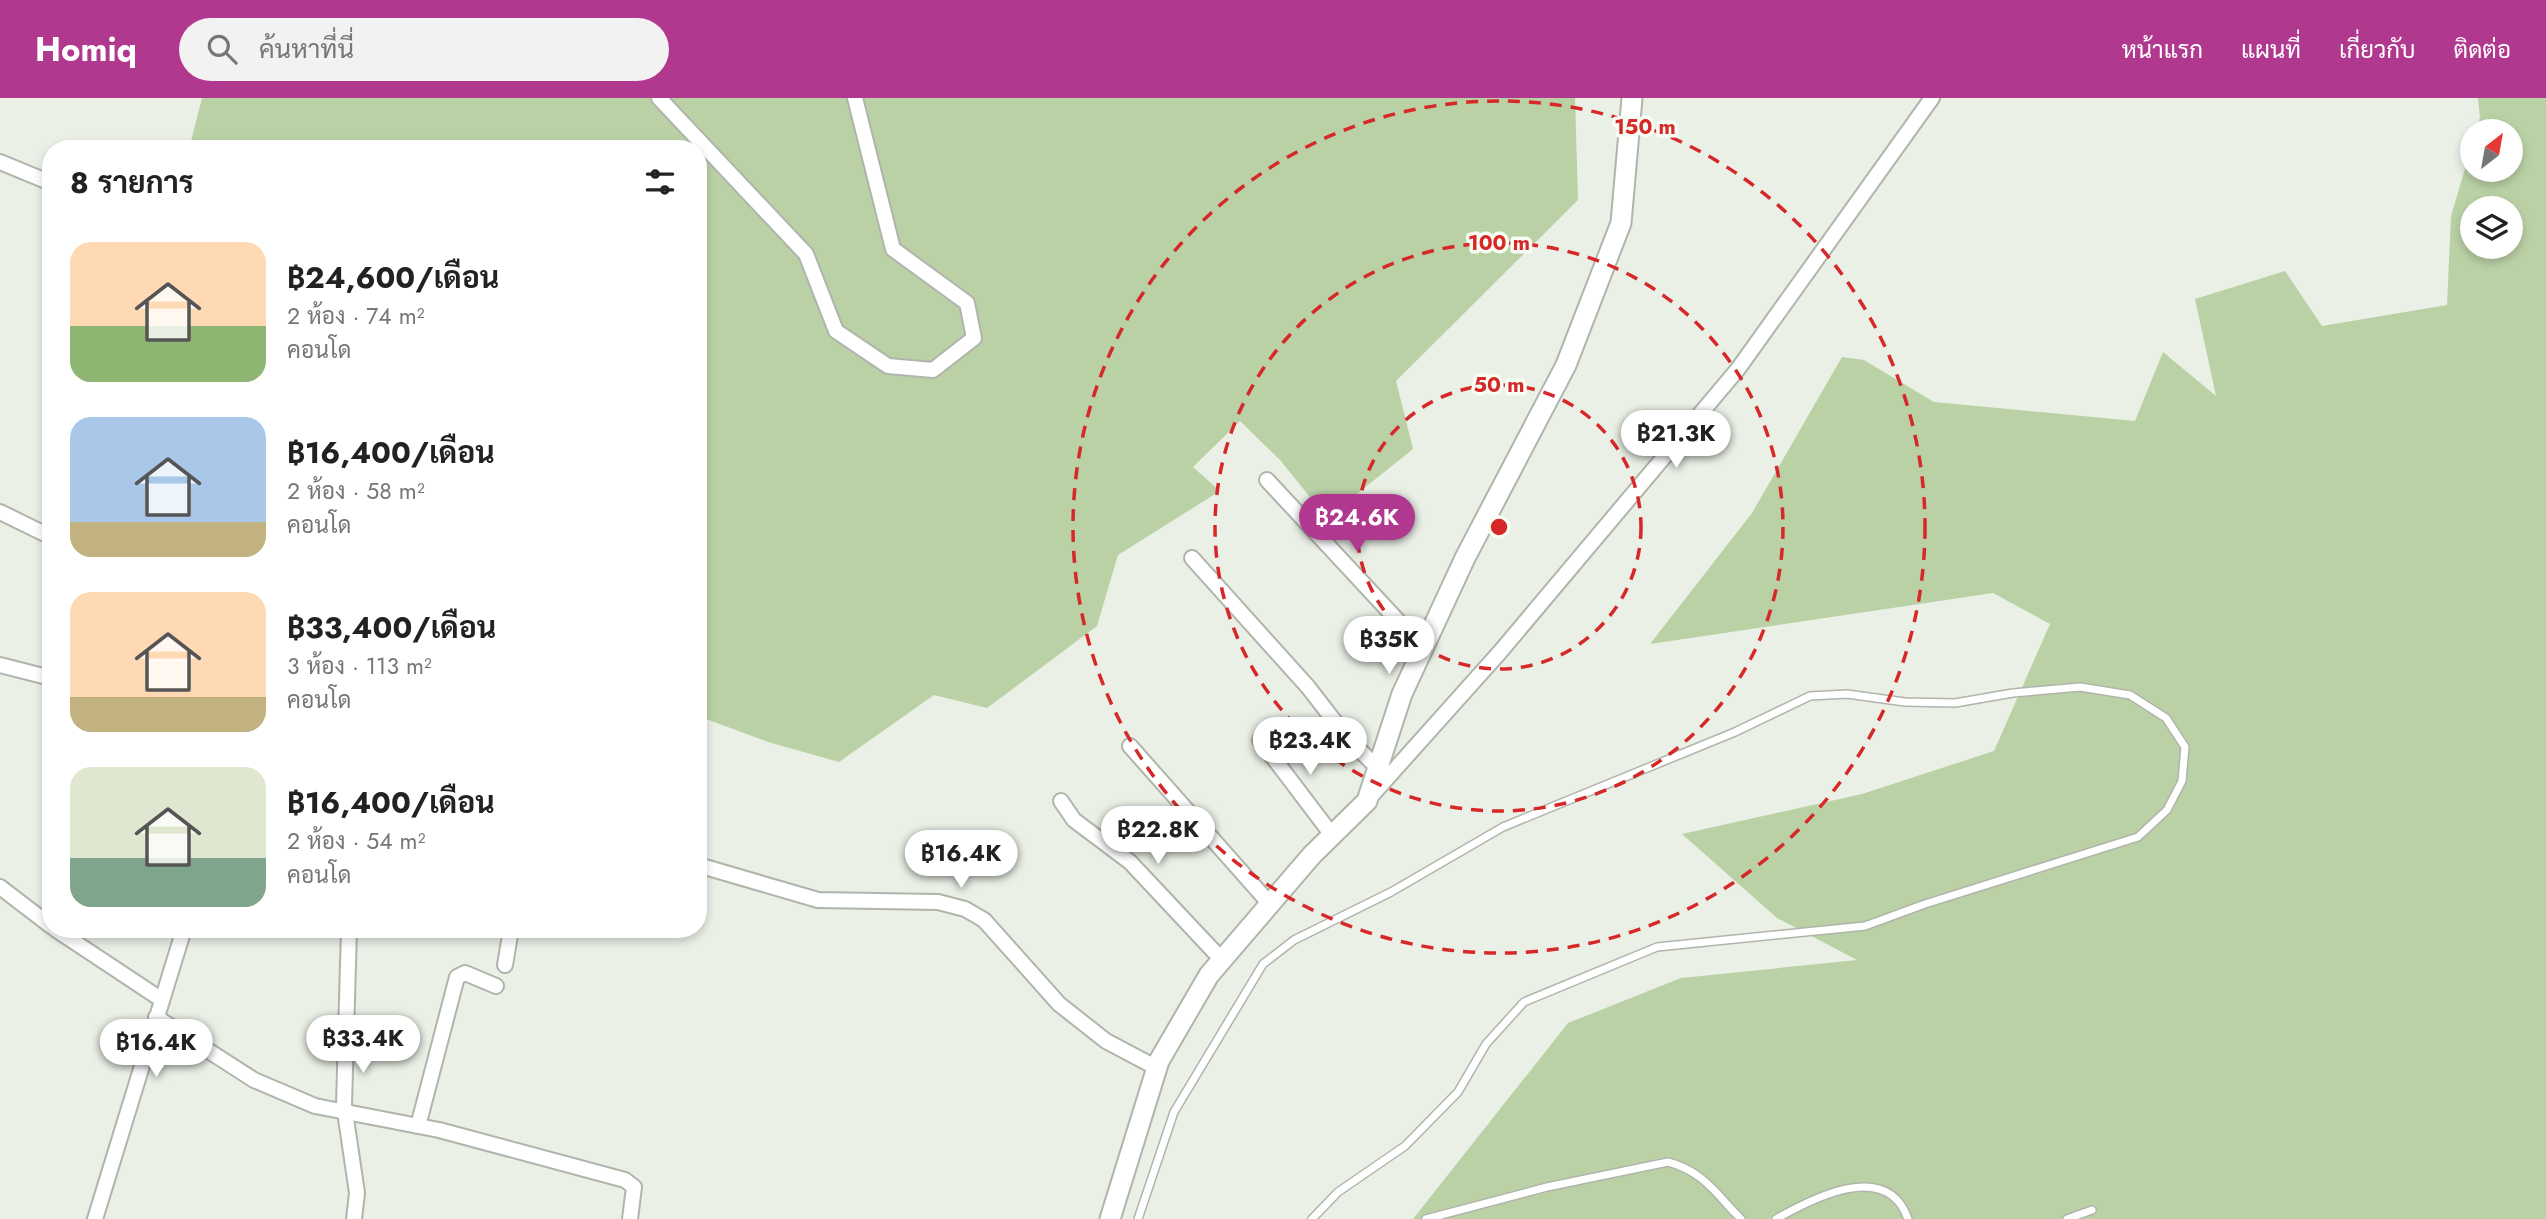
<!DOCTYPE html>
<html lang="th">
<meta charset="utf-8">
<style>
:root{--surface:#fff;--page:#f2f2f2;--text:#222;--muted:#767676;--accent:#b0398f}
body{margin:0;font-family:Jost,Sarabun,sans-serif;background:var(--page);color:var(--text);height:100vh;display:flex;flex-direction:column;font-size:26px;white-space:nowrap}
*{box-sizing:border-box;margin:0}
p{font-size:23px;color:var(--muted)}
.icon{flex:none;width:38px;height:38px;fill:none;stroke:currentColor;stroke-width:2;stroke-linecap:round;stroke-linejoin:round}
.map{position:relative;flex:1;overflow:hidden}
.details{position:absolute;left:42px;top:42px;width:665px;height:798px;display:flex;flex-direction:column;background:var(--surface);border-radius:28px;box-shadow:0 4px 10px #0003}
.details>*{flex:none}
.needle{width:46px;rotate:31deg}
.tools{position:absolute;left:2460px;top:21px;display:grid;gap:14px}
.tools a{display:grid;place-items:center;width:63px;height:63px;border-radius:50%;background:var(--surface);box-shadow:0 4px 10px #0003;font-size:35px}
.price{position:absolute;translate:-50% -60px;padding:0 16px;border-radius:24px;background:#fff;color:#222;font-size:23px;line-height:46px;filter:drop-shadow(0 2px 4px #0008)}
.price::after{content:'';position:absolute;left:50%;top:42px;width:21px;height:16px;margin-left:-10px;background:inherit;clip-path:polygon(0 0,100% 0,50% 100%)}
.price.selected{background:var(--accent);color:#fff}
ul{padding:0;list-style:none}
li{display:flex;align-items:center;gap:21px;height:175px;padding:0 28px}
li span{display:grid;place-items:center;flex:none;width:196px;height:140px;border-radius:21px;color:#555}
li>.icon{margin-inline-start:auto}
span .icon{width:84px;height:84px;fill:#fffc;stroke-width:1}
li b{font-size:30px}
h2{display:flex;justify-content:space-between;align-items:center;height:84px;padding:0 28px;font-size:30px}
header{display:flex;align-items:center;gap:42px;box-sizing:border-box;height:98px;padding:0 35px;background:var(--accent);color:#fff}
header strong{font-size:33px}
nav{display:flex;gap:38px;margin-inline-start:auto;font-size:24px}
.search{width:490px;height:63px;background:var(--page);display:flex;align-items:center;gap:18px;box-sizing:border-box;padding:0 24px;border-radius:38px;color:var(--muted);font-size:26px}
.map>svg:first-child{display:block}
</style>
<header>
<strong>Homiq</strong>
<div class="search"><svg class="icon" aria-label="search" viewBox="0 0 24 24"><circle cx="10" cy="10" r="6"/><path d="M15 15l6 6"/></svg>ค้นหาที่นี่</div>
<nav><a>หน้าแรก</a><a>แผนที่</a><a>เกี่ยวกับ</a><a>ติดต่อ</a></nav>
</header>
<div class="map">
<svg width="2546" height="1121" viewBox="0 0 2546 1121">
<rect width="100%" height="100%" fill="#eaf0e6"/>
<g fill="#bad1a6" fill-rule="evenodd">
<path d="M202,0H1575L1578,102L1396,283L1413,351L1327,420L1280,362L1240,323L1193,369L1220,393L1118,457L1097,528L987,610L934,597L839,664L768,644L698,618V51H189Z"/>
<path d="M2478,0H2546V1121H1413L1568,925L1681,880L1857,862L1777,820L1682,736L1862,696L1994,653L2050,526L1993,495L1650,546L1752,415L1842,259L1864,262L1934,304L2135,323L2163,254L2216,298L2195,201L2285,173L2322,228L2447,207L2451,118L2473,44V72H2511V33H2476L2480,20ZM2473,110H2511V149H2473Z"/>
</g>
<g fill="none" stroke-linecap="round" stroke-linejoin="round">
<g stroke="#b0b5ab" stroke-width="10">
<g id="service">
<path d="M1138,1121L1174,1014L1263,866L1294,842L1391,794L1503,729L1735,634L1810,598L1847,596L1905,604L1955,605L2013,595L2080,589L2130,597L2166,620L2185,649L2182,683L2167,712L2138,739L1925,806L1865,828L1657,849L1524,904L1486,946L1458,994L1405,1048L1338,1094L1312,1121"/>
<path d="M1426,1121L1547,1089L1668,1064C1703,1073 1717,1097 1741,1121"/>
<path d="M1776,1121C1813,1100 1887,1061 1908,1121"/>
<path d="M2067,1121L2092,1112"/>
</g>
</g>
<g stroke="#b0b5ab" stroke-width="18">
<g id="minor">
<path d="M659,0L806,156L836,233L888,268L933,272L974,240L967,205L893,151L855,0"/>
<path d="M0,64L51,85"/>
<path d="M1267,382L1425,552"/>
<path d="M0,414L51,439"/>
<path d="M1192,460L1308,589L1349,642L1378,670"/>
<path d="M0,567L51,580"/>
<path d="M1260,642L1332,737"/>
<path d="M1130,648L1270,806"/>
<path d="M1372,697L1500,554L1738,271L1932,0"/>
<path d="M1061,703L1074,722L1130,764L1222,862"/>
<path d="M698,767L818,802L938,804L965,811L984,822L1059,906L1106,943L1157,970"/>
<path d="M0,789L51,828"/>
<path d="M55,831L162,902"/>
<path d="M349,831L344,1007L357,1095L354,1121"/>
<path d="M505,867L511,831"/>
<path d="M156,919L254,982L315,1008L439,1032L625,1082L634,1089L630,1121"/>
<path d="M418,1028L457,879L465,875L496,888"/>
<path d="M95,1121L184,831"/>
</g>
</g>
<g stroke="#b0b5ab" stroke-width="23">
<path id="tertiary" d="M1110,1121L1159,963L1209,877L1312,757L1367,703L1402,596L1465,460L1566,267L1621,125L1632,0"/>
</g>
<use href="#service" stroke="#fff" stroke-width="7"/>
<use href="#minor" stroke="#fff" stroke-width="14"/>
<use href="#tertiary" stroke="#fff" stroke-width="19"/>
</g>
<g fill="none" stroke="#d62828" stroke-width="3.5" stroke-dasharray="12 9">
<circle cx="1499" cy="429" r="142"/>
<circle cx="1499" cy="429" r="284"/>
<circle cx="1499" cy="429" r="426"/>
</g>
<circle cx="1499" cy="429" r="10" fill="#d62828" stroke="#f7fdf3" stroke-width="3.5"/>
<g font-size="21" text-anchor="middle" font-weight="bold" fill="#d62828" stroke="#f7fdf3" stroke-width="7" stroke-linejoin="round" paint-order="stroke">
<text x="1645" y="36">150 m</text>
<text x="1499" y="152">100 m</text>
<text x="1499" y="294">50 m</text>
</g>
</svg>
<div class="tools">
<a><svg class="needle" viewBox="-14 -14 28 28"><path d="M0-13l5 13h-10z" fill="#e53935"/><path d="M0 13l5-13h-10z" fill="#767676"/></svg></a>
<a><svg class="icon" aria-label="layers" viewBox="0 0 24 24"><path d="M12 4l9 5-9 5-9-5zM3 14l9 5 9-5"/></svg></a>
</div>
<b class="price" style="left:1676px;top:372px">฿21.3K</b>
<b class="price selected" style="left:1357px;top:456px">฿24.6K</b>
<b class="price" style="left:1389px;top:578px">฿35K</b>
<b class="price" style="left:1310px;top:679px">฿23.4K</b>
<b class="price" style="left:1158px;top:768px">฿22.8K</b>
<b class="price" style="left:961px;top:792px">฿16.4K</b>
<b class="price" style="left:363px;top:977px">฿33.4K</b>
<b class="price" style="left:156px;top:981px">฿16.4K</b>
<section class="details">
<h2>8 รายการ<svg class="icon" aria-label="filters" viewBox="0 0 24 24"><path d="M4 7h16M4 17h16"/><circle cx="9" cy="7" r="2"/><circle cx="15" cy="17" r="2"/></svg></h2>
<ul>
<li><span style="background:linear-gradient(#ffd9b3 60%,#8fb573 0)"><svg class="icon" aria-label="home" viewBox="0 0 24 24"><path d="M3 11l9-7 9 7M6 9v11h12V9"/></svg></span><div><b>฿24,600/เดือน</b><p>2 ห้อง · 74 m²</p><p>คอนโด</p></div></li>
<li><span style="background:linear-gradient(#a9c7e8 75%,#c2b280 0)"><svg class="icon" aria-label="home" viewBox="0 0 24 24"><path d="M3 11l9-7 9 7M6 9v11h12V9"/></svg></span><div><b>฿16,400/เดือน</b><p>2 ห้อง · 58 m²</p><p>คอนโด</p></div></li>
<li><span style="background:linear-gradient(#ffd9b3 75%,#c2b280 0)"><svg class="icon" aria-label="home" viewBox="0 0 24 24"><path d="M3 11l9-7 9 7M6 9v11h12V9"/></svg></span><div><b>฿33,400/เดือน</b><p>3 ห้อง · 113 m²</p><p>คอนโด</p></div></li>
<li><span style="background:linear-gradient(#dfe7d0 65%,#7fa58c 0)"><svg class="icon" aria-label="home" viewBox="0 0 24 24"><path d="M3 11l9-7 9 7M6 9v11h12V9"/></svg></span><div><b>฿16,400/เดือน</b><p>2 ห้อง · 54 m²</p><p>คอนโด</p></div></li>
</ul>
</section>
</div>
